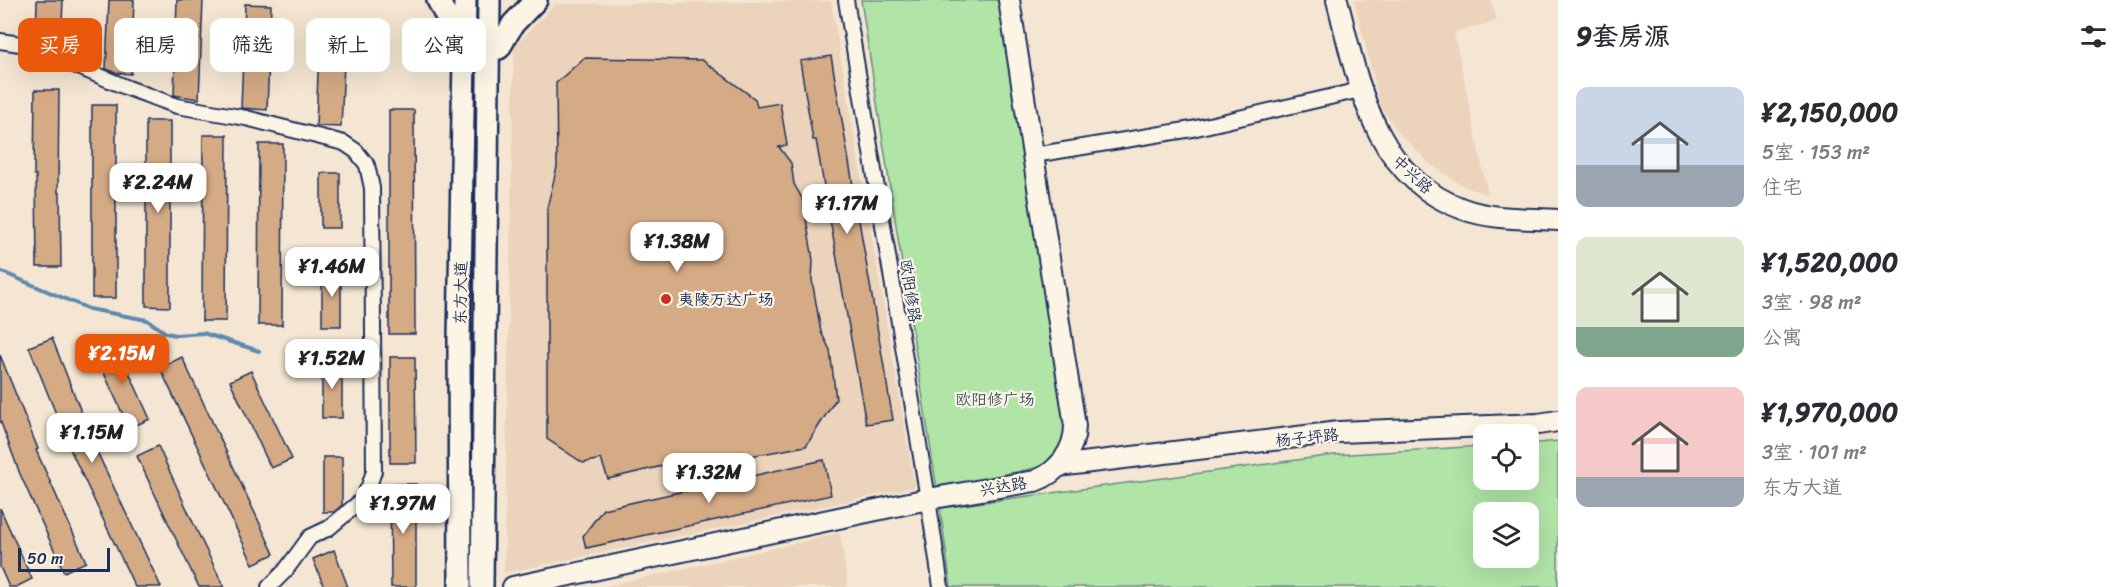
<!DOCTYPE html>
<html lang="zh">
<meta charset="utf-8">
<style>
:root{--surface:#fff;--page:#f7f7f7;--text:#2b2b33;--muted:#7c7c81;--accent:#ea580c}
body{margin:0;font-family:Sriracha,"LXGW WenKai TC",sans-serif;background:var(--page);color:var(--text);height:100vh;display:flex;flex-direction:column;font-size:22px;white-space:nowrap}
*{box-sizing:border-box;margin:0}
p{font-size:20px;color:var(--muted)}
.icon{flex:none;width:33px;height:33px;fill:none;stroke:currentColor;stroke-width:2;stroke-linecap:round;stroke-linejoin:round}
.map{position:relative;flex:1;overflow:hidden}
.panel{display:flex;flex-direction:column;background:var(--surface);width:570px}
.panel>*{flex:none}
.banner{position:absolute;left:18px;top:18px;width:570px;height:54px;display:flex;gap:12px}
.tools{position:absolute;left:1473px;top:424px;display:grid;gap:12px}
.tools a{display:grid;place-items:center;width:66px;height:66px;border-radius:12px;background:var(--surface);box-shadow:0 6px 24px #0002;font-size:30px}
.scale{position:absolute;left:18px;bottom:15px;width:92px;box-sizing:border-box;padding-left:6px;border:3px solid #1b2f5e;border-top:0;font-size:16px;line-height:21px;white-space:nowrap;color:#1b2f5e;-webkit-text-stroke:4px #fcf5e5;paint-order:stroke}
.price{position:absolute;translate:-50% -51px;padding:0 14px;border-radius:12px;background:#fff;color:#222;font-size:20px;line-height:39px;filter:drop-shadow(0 2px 3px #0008)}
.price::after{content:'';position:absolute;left:50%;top:36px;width:18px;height:14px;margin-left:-9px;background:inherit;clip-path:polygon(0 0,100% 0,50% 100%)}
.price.selected{background:var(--accent);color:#fff}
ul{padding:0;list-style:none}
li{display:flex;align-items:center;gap:18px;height:150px;padding:0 18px}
li span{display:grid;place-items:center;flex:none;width:168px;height:120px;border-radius:12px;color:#555}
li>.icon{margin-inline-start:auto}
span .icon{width:72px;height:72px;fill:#fffc;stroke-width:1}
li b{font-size:26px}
h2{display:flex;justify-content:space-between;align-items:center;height:72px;padding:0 18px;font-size:26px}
.pill{padding:0 21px;border-radius:12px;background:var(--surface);box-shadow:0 6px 24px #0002;font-size:21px;line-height:54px}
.pill.selected{background:var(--accent);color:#fff}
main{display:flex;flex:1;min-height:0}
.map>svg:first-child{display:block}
</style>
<main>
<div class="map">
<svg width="1558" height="587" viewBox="0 0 1558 587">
<rect width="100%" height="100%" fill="#f4e6d2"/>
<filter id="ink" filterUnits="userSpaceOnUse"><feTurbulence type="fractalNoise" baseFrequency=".0167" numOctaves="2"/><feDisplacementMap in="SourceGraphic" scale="12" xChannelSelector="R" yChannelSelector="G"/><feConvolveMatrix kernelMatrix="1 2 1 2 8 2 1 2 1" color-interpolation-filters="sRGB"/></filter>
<g filter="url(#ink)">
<g fill="#ebd4bb">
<path d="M1354,0H1491L1497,21L1454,32L1488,195L1463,186L1430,164L1399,133L1381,107Z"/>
<path d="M831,1L915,487L504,573L514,47L555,4Z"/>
<path d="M840,533L848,587H602Z"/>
</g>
<g fill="#b1e5a7" stroke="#668a82" stroke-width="1.5" fill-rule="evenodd">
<path d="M861,0H1002L1072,428L1062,452L1039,467L937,489Z"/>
<path d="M1558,441V587H951L940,508L1334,455L1483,446L1484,480H1528L1529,444ZM1484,513H1528V558H1484Z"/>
</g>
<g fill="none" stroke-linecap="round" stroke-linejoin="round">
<path stroke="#5d89b1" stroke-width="4" d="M0,271L89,309L147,320L166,333L176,335L203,333L259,351"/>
</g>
<g fill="#d5ab86" stroke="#1b2f5e" stroke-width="1.5">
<path d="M37,0H63L61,44H47L36,39Z"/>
<path d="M109,0H134L131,74L117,73L106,69Z"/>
<path d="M177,0H203L199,99L174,95Z"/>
<path d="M245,4L271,5L267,110L241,108Z"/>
<path d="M320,20L346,21L341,127L316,126Z"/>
<path d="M831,56L893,420L866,424L816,140H813L800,61Z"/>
<path d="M584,58L702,60L755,99L757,107L780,103L787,145L779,147L791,163L794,184L803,200L813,260L812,280L821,332L830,350L836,399L806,446L689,467L687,460L608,479L601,459L583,463L547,439V208L557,167L556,83Z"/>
<path d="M35,90H59L58,193H60L61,267H37L36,175H34Z"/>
<rect x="92" y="105" width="24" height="193"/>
<path d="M389,110H414L415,334H389Z"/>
<path d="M146,121H170V307L146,306Z"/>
<path d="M203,135H227L226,321H202Z"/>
<path d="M259,144H283L282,325H258Z"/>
<rect x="321" y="173" width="19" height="55"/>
<rect x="322" y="271" width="19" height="55"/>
<path d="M52,338L91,437H90L161,587H135L71,451L29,347Z"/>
<path d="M115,341L150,419L129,428L94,351Z"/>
<path d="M0,355L38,449L36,450L86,562L64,572L20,474L0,420Z"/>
<path d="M182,357L274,554L253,564L160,368Z"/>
<path d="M390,357H415L416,463H390Z"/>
<rect x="322" y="363" width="20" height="55"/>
<path d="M251,371L292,459L271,468L230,381Z"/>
<path d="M158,446L197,531L224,587H199L173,533L137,456Z"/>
<path d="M323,457H342V505L334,512H323Z"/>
<path d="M824,460L831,495L586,548L583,536L603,509Z"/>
<path d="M390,484H416V587H391Z"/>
<path d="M0,508L32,579L16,587H9L0,567Z"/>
<path d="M334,550L348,587H324L313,559Z"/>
</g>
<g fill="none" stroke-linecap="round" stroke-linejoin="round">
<g stroke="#1b2f5e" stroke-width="18">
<g id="street">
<path d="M846,0L928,499L941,587"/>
<path d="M0,41L27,45L128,88L177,106L246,118L344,143L356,151L367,165L372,188L374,471L369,486L362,500L329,528L310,537L285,571L269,587"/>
<path d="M1034,155L1192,129L1360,90"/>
</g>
</g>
<g stroke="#1b2f5e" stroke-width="24">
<g id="secondary">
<path d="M1337,0C1358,81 1373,177 1463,209C1493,220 1527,218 1558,220"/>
<path d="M1058,466L1339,432L1538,424L1558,421"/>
<path d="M513,587L928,499L1035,481C1058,473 1075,450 1075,426L1009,0"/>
</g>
</g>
<g stroke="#1b2f5e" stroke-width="26">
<g id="primary">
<path d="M438,0L462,48"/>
<path d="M499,48L513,24L536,0"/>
<path d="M460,587L459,340L465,0"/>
<path d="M482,587L489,0"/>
</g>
</g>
<use href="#street" stroke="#fcf5e5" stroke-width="14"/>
<use href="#secondary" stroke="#fcf5e5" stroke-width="20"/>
<use href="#primary" stroke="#fcf5e5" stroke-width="21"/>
</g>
</g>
<circle fill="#c8321e" stroke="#fcf5e5" stroke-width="2" cx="666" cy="299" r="6"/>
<g text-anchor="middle" stroke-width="4.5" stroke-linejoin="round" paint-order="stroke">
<g font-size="16" fill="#1b2f5e" stroke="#fcf5e5">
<text transform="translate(1413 174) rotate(43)" y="6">中兴路</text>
<text transform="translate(911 291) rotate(81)" y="6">欧阳修路</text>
<text transform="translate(460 293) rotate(-89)" y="6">东方大道</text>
<text transform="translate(1307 437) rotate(-6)" y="6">杨子坪路</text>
<text transform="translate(1003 486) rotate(-10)" y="6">兴达路</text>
</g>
<g font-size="16" fill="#1b2f5e" stroke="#fcf5e5" text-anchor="start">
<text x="678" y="305">夷陵万达广场</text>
</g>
<g font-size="16" fill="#39536d" stroke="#fcf5e5">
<text x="995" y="405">欧阳修广场</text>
</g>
</g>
</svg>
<div class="tools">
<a><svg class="icon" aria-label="locate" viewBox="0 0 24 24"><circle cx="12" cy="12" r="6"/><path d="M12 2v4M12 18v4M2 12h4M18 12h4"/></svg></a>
<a><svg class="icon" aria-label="layers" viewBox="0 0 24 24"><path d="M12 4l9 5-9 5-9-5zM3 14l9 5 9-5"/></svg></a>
</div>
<div class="scale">50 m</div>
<b class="price" style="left:158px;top:214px">¥2.24M</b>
<b class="price" style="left:847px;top:235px">¥1.17M</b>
<b class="price" style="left:677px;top:273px">¥1.38M</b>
<b class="price" style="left:332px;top:298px">¥1.46M</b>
<b class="price selected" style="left:122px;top:385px">¥2.15M</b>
<b class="price" style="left:332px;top:390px">¥1.52M</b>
<b class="price" style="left:92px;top:464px">¥1.15M</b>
<b class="price" style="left:709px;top:504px">¥1.32M</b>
<b class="price" style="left:403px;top:535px">¥1.97M</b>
<div class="banner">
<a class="pill selected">买房</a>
<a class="pill">租房</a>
<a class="pill">筛选</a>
<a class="pill">新上</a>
<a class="pill">公寓</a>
</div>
</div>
<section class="panel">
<h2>9套房源<svg class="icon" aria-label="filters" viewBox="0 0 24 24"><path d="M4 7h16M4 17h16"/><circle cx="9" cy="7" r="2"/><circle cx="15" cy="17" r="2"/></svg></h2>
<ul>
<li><span style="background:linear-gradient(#c9d6e8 65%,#9aa5b1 0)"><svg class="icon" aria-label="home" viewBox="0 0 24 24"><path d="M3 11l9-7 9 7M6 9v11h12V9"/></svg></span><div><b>¥2,150,000</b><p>5室 · 153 m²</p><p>住宅</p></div></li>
<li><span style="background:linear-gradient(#dfe7d0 75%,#7fa58c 0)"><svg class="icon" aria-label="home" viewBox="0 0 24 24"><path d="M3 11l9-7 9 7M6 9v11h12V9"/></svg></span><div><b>¥1,520,000</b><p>3室 · 98 m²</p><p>公寓</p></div></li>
<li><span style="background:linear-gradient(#f6c9c9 75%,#9aa5b1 0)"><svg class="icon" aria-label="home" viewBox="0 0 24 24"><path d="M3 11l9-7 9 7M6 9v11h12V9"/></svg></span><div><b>¥1,970,000</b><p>3室 · 101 m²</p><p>东方大道</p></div></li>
</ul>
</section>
</main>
